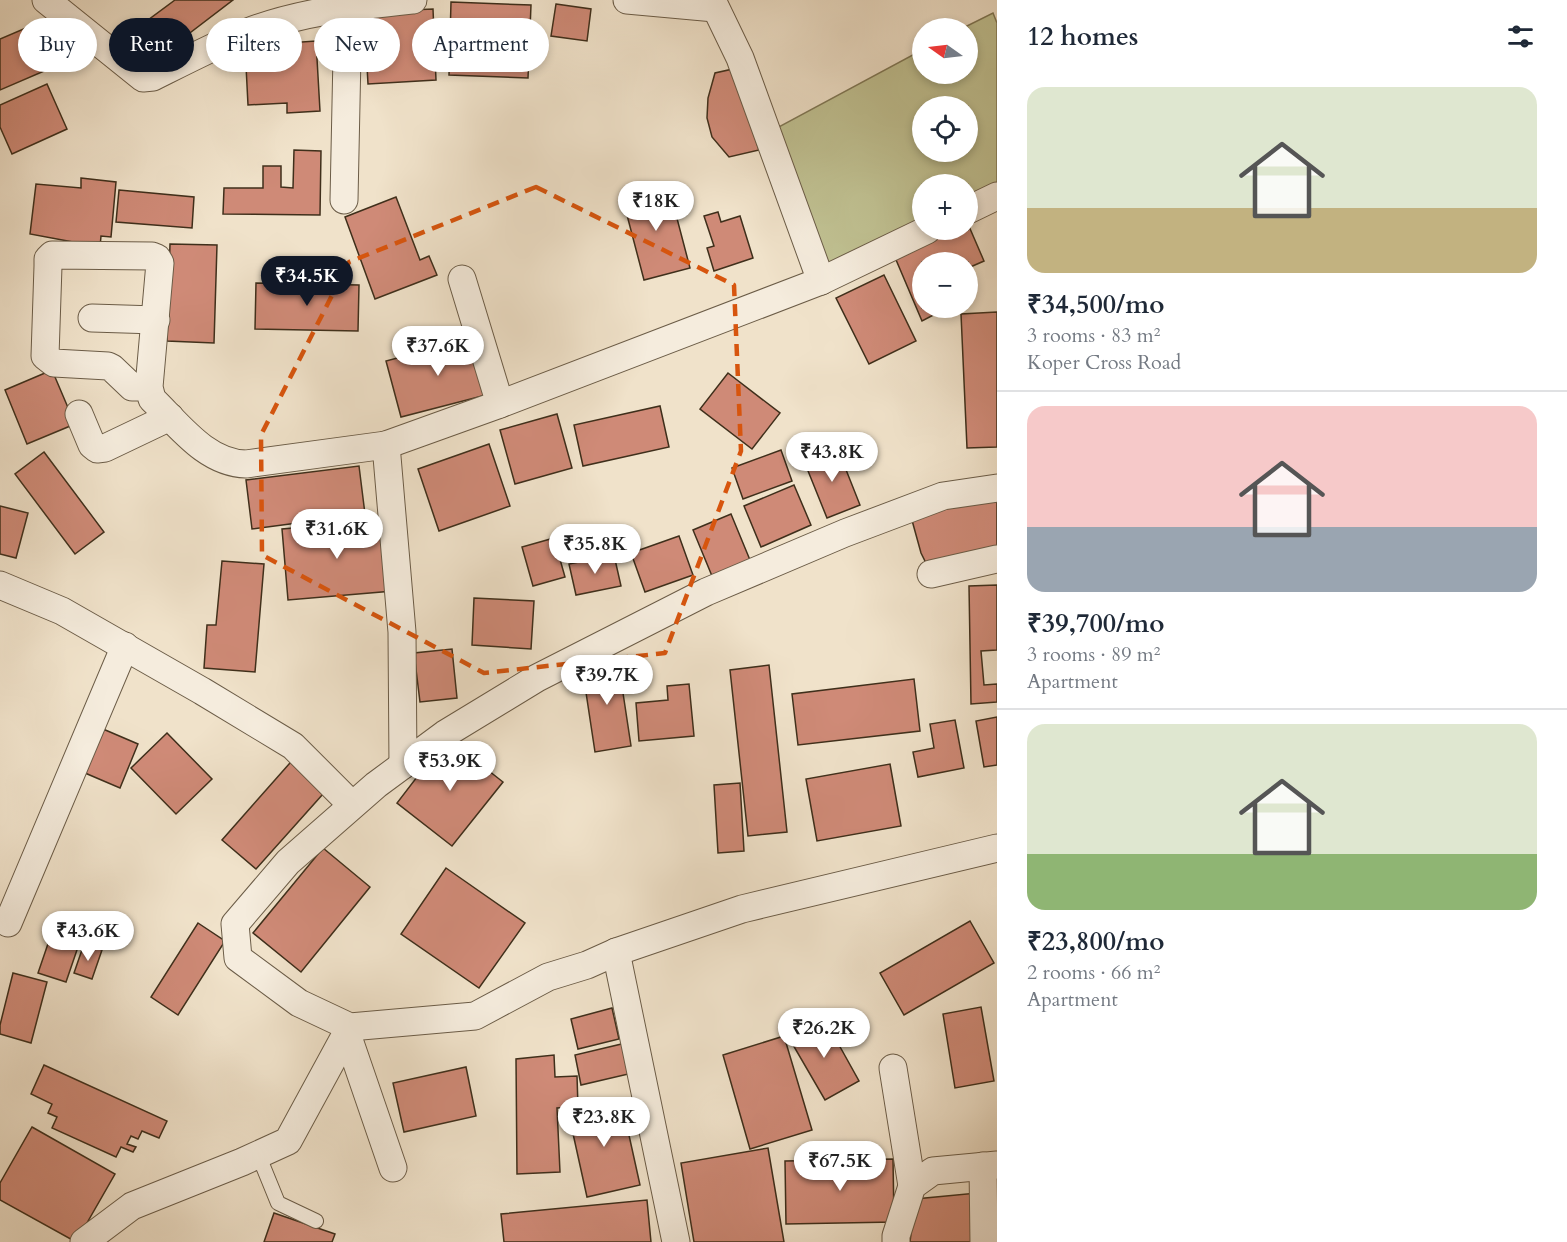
<!DOCTYPE html>
<meta charset="utf-8">
<style>
:root{--surface:#fff;--page:#f6f6f7;--text:#1f2937;--muted:#747a83;--line:#e0e1e3;--accent:#111827}
body{margin:0;font-family:Cardo,serif;background:var(--page);color:var(--text);height:100vh;display:flex;flex-direction:column;font-size:22px;white-space:nowrap}
*{box-sizing:border-box;margin:0}
p{font-size:20px;color:var(--muted)}
.icon{flex:none;width:33px;height:33px;fill:none;stroke:currentColor;stroke-width:2;stroke-linecap:round;stroke-linejoin:round}
.map{position:relative;flex:1;overflow:hidden}
.side{display:flex;flex-direction:column;background:var(--surface);width:570px}
.side>*{flex:none}
.banner{position:absolute;left:18px;top:18px;width:570px;height:54px;display:flex;gap:12px}
.needle{width:39px;rotate:284deg}
.tools{position:absolute;left:912px;top:18px;display:grid;gap:12px}
.tools a{display:grid;place-items:center;width:66px;height:66px;border-radius:50%;background:var(--surface);box-shadow:0 3px 9px #0003;font-size:30px}
.price{position:absolute;translate:-50% -51px;padding:0 14px;border-radius:21px;background:#fff;color:#222;font-size:20px;line-height:39px;filter:drop-shadow(0 2px 3px #0008)}
.price::after{content:'';position:absolute;left:50%;top:36px;width:18px;height:14px;margin-left:-9px;background:inherit;clip-path:polygon(0 0,100% 0,50% 100%)}
.price.selected{background:var(--accent);color:#fff}
ul{padding:0;list-style:none}
li{display:grid;align-content:center;gap:12px;height:318px;padding:0 30px}
li+li{border-top:2px solid var(--line)}
li span{display:grid;place-items:center;height:186px;border-radius:18px;color:#555}
li>.icon{margin-inline-start:auto}
span .icon{width:108px;height:108px;fill:#fffc;stroke-width:1}
li b{font-size:26px}
h2{display:flex;justify-content:space-between;align-items:center;height:72px;padding:0 30px;font-size:26px}
.pill{padding:0 21px;border-radius:27px;background:var(--surface);box-shadow:0 3px 9px #0003;font-size:21px;line-height:54px}
.pill.selected{background:var(--accent);color:#fff}
main{display:flex;flex:1;min-height:0}
.map>svg:first-child{display:block}
</style>
<main>
<div class="map">
<svg width="997" height="1242" viewBox="0 0 997 1242">
<rect width="100%" height="100%" fill="#f0e2ca"/>
<filter id="stains"><feTurbulence type="fractalNoise" baseFrequency=".00333" numOctaves="4"/><feColorMatrix values="0 0 0 0 .2 0 0 0 0 .09 0 0 0 0 .02 0 0 0 .5 -.17"/></filter>
<radialGradient id="worn" r=".72"><stop offset=".6" stop-color="#630" stop-opacity="0"/><stop offset="1" stop-color="#630" stop-opacity=".3"/></radialGradient>
<path fill="#c0c192" stroke="#807856" stroke-width="1.5" fill-rule="evenodd" d="M993,13L997,23V186L968,200V184H922V221L820,269L773,130L922,50V74H968V28H963ZM922,106H968V152H922Z"/>
<g fill="#cf8a77" stroke="#3f2f1b" stroke-width="1.5">
<path d="M175,0H233L161,55L140,26Z"/>
<path d="M451,2L531,5L528,78L449,75Z"/>
<path d="M556,4L591,9L587,41L551,36Z"/>
<path d="M433,9L436,80L368,84L364,12Z"/>
<path d="M47,19L65,62L0,90V39Z"/>
<path d="M316,41L320,111L287,113V103L248,105L245,46Z"/>
<path d="M733,69L759,150L729,157L712,137L707,118L708,98L715,73Z"/>
<path d="M47,84L67,129L12,154L0,127V105Z"/>
<path d="M294,150L321,151L320,215L223,214L224,188H263V166H281V187L293,188Z"/>
<path d="M81,178L116,182L111,237L101,236L100,247L30,234L36,184L81,188Z"/>
<path d="M668,184L690,268L644,280L622,196Z"/>
<path d="M119,190L194,197L192,228L116,222Z"/>
<path d="M396,197L420,260L429,256L437,275L375,299L345,217Z"/>
<path d="M718,212L721,222L740,216L753,258L714,271L707,248L714,246L704,216Z"/>
<path d="M968,224L984,261L968,268V262H922V308H944L945,309L922,321L891,248L932,230H968Z"/>
<path d="M170,244L217,245L214,343L167,341Z"/>
<path d="M884,275L916,341L869,364L836,298Z"/>
<path d="M256,283L359,285L358,331L255,329Z"/>
<path d="M997,312V447L967,448L961,314Z"/>
<path d="M476,337L490,394L401,417L386,361Z"/>
<path d="M52,370L75,424L27,444L5,390Z"/>
<path d="M728,373L780,413L752,449L700,409Z"/>
<path d="M660,406L669,447L583,466L574,425Z"/>
<path d="M557,414L572,468L515,484L500,430Z"/>
<path d="M489,444L510,506L439,531L418,469Z"/>
<path d="M837,447L860,505L827,518L804,461Z"/>
<path d="M781,450L792,481L743,499L732,468Z"/>
<path d="M44,452L104,532L75,554L15,474Z"/>
<path d="M359,466L365,514L252,529L246,480Z"/>
<path d="M794,485L811,525L761,547L744,506Z"/>
<path d="M997,497V551L929,569L921,553L910,513Z"/>
<path d="M0,506L28,513L16,558L0,554Z"/>
<path d="M731,514L750,560L712,576L693,530Z"/>
<path d="M387,520L393,591L288,600L282,529Z"/>
<path d="M679,536L693,575L645,592L631,553Z"/>
<path d="M554,538L565,577L533,586L522,547Z"/>
<path d="M614,555L621,586L576,595L569,564Z"/>
<path d="M222,561L264,564L255,672L204,668L207,625H216Z"/>
<path d="M997,585V650L981,651L984,685L997,684V702L971,704L969,586Z"/>
<path d="M474,598L534,601L531,649L472,645Z"/>
<path d="M452,649L457,698L420,702L414,653Z"/>
<path d="M618,660L631,746L595,752L582,666Z"/>
<path d="M769,665L787,832L748,836L730,670Z"/>
<path d="M914,679L920,731L798,745L792,694Z"/>
<path d="M689,684L694,736L639,741L636,703L668,700L667,686Z"/>
<path d="M997,717V765L984,767L976,721Z"/>
<path d="M955,720L964,768L918,777L913,752L934,748L930,724Z"/>
<path d="M103,729L138,744L120,788L85,773Z"/>
<path d="M167,733L212,779L176,814L131,768Z"/>
<path d="M447,738L503,782L452,846L397,803Z"/>
<path d="M297,755L331,785L256,869L222,840Z"/>
<path d="M890,764L901,826L817,841L806,779Z"/>
<path d="M740,783L744,851L718,853L714,785Z"/>
<path d="M323,848L370,887L301,972L253,933Z"/>
<path d="M446,868L525,923L479,988L401,934Z"/>
<path d="M970,921L994,963L904,1015L880,973Z"/>
<path d="M198,923L225,941L178,1015L151,997Z"/>
<path d="M51,935L79,944L66,982L38,973Z"/>
<path d="M84,944L102,950L92,979L74,973Z"/>
<path d="M13,973L47,982L31,1043L0,1034V1025Z"/>
<path d="M981,1007L994,1081L955,1088L943,1014Z"/>
<path d="M612,1008L619,1039L578,1049L571,1019Z"/>
<path d="M824,1018L859,1081L825,1100L789,1038Z"/>
<path d="M784,1036L812,1130L750,1149L723,1055Z"/>
<path d="M630,1042L637,1072L581,1085L575,1055Z"/>
<path d="M554,1055L555,1077L577,1076L578,1107L557,1108L560,1172L517,1174L516,1059Z"/>
<path d="M44,1065L167,1121L159,1138L142,1131L138,1139L131,1136L127,1144L136,1147L133,1152L121,1147L116,1157L52,1128L57,1117L48,1113L52,1104L31,1094Z"/>
<path d="M466,1067L476,1116L404,1132L393,1083Z"/>
<path d="M621,1099L640,1185L587,1197L568,1111Z"/>
<path d="M32,1127L115,1174L76,1242L0,1200V1183Z"/>
<path d="M768,1148L784,1242H694L681,1163Z"/>
<path d="M893,1159L894,1222L786,1224L785,1161Z"/>
<path d="M977,1193L976,1242H910L915,1199Z"/>
<path d="M647,1200L651,1242H504L501,1214Z"/>
<path d="M274,1213L335,1234L332,1242H264Z"/>
</g>
<g fill="none" stroke-linecap="round" stroke-linejoin="round">
<g stroke="#6b5c47" stroke-width="16">
<path id="lane" d="M258,1154L278,1203L316,1221"/>
</g>
<g stroke="#6b5c47" stroke-width="29">
<g id="street">
<path d="M46,0L143,78L153,77C183,62 214,46 245,33C298,12 356,6 413,0"/>
<path d="M627,0L715,8"/>
<path d="M712,0L740,58L821,281"/>
<path d="M344,200L348,7"/>
<path d="M968,210L997,196"/>
<path d="M462,279L500,404"/>
<path d="M92,318L156,320"/>
<path d="M149,387H132L112,368L108,366L54,363L45,356L48,266V259L52,255L152,256L157,258L160,263L149,387L152,399C179,425 206,463 246,464L386,445"/>
<path d="M79,414L92,445L97,449L105,448L170,417"/>
<path d="M997,488L943,496L845,533L706,592L537,678L445,734L376,785L288,862L235,924L238,958L299,1003L350,1027L475,1016L548,977L587,965L616,952L742,909L997,848"/>
<path d="M931,574L997,559"/>
<path d="M0,585L62,611L202,691L293,746L352,805"/>
<path d="M403,765L402,632L386,445L500,404L821,281L927,230"/>
<path d="M8,923L125,646"/>
<path d="M616,952L676,1242"/>
<path d="M347,1034L393,1168"/>
<path d="M893,1068L912,1186"/>
<path d="M983,1166L984,1242"/>
<path d="M84,1242L132,1206L242,1162L288,1141L350,1027"/>
<path d="M896,1242V1236L912,1186L933,1171L997,1165"/>
</g>
</g>
<use href="#lane" stroke="#f5ecdd" stroke-width="14"/>
<use href="#street" stroke="#f5ecdd" stroke-width="27"/>
</g>
<path fill="none" stroke="#d7550e" stroke-width="4.5" stroke-dasharray="12 8" stroke-linejoin="round" d="M536,187L734,285L741,451L665,653L484,673L262,555L261,435L349,262Z"/>
<rect width="100%" height="100%" filter="url(#stains)"/>
<rect width="100%" height="100%" fill="url(#worn)"/>
</svg>
<div class="tools">
<a><svg class="needle" viewBox="-14 -14 28 28"><path d="M0-13l5 13h-10z" fill="#e53935"/><path d="M0 13l5-13h-10z" fill="#747a83"/></svg></a>
<a><svg class="icon" aria-label="locate" viewBox="0 0 24 24"><circle cx="12" cy="12" r="6"/><path d="M12 2v4M12 18v4M2 12h4M18 12h4"/></svg></a>
<a>+</a>
<a>−</a>
</div>
<b class="price" style="left:656px;top:232px">₹18K</b>
<b class="price selected" style="left:307px;top:307px">₹34.5K</b>
<b class="price" style="left:438px;top:377px">₹37.6K</b>
<b class="price" style="left:832px;top:483px">₹43.8K</b>
<b class="price" style="left:337px;top:560px">₹31.6K</b>
<b class="price" style="left:595px;top:575px">₹35.8K</b>
<b class="price" style="left:607px;top:706px">₹39.7K</b>
<b class="price" style="left:450px;top:792px">₹53.9K</b>
<b class="price" style="left:88px;top:962px">₹43.6K</b>
<b class="price" style="left:824px;top:1059px">₹26.2K</b>
<b class="price" style="left:604px;top:1148px">₹23.8K</b>
<b class="price" style="left:840px;top:1192px">₹67.5K</b>
<div class="banner">
<a class="pill">Buy</a>
<a class="pill selected">Rent</a>
<a class="pill">Filters</a>
<a class="pill">New</a>
<a class="pill">Apartment</a>
</div>
</div>
<section class="side">
<h2>12 homes<svg class="icon" aria-label="filters" viewBox="0 0 24 24"><path d="M4 7h16M4 17h16"/><circle cx="9" cy="7" r="2"/><circle cx="15" cy="17" r="2"/></svg></h2>
<ul>
<li><span style="background:linear-gradient(#dfe7d0 65%,#c2b280 0)"><svg class="icon" aria-label="home" viewBox="0 0 24 24"><path d="M3 11l9-7 9 7M6 9v11h12V9"/></svg></span><div><b>₹34,500/mo</b><p>3 rooms · 83 m²</p><p>Koper Cross Road</p></div></li>
<li><span style="background:linear-gradient(#f6c9c9 65%,#9aa5b1 0)"><svg class="icon" aria-label="home" viewBox="0 0 24 24"><path d="M3 11l9-7 9 7M6 9v11h12V9"/></svg></span><div><b>₹39,700/mo</b><p>3 rooms · 89 m²</p><p>Apartment</p></div></li>
<li><span style="background:linear-gradient(#dfe7d0 70%,#8fb573 0)"><svg class="icon" aria-label="home" viewBox="0 0 24 24"><path d="M3 11l9-7 9 7M6 9v11h12V9"/></svg></span><div><b>₹23,800/mo</b><p>2 rooms · 66 m²</p><p>Apartment</p></div></li>
</ul>
</section>
</main>
